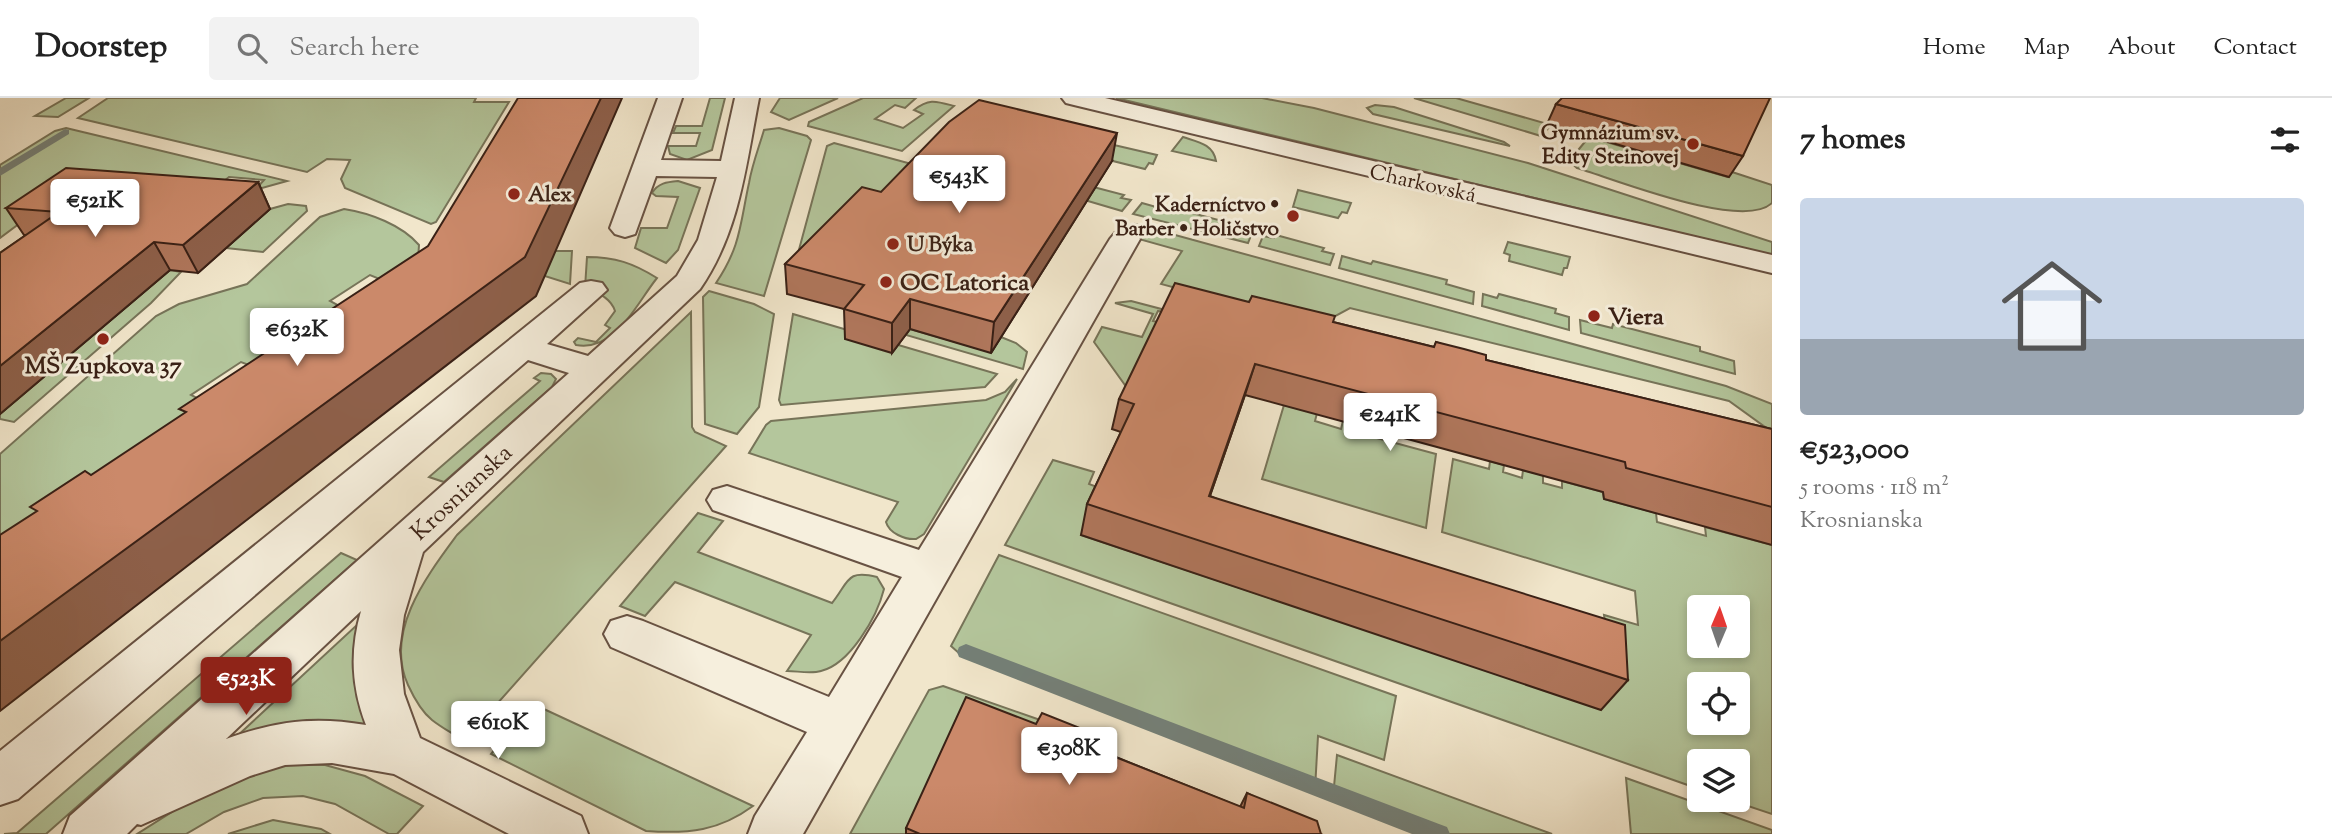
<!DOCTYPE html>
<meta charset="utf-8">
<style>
:root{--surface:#fff;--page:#f2f2f2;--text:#222;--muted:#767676;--line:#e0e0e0;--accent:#8f2418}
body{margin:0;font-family:"Sorts Mill Goudy",serif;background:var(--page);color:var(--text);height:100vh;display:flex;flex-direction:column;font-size:26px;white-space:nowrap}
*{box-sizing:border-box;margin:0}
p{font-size:23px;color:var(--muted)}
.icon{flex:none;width:38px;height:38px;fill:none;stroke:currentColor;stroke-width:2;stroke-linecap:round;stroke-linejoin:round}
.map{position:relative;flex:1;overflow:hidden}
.panel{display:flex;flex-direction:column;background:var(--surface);width:560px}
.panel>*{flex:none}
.needle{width:46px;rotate:2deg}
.tools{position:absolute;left:1687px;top:497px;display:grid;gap:14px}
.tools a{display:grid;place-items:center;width:63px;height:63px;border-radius:7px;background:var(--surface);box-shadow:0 4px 10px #0003;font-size:35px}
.price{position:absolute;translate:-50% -60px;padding:0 16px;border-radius:7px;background:#fff;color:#222;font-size:23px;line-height:46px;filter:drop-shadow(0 2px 4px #0008)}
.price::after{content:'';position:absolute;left:50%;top:42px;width:21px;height:16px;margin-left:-10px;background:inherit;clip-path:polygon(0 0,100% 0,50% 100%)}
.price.selected{background:var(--accent);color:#fff}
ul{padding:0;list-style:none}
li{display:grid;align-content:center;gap:14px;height:371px;padding:0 28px}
li span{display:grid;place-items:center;height:217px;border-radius:7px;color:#555}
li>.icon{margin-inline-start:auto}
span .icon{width:126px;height:126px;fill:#fffc;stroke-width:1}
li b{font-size:30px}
h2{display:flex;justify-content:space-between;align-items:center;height:84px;padding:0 28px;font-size:30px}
header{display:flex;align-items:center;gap:42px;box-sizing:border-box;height:98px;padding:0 35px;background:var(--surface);border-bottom:2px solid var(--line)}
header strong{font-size:33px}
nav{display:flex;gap:38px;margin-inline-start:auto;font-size:24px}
.search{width:490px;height:63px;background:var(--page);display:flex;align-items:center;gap:18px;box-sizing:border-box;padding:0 24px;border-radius:7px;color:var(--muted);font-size:26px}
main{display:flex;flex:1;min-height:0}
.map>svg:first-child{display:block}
</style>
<header>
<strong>Doorstep</strong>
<div class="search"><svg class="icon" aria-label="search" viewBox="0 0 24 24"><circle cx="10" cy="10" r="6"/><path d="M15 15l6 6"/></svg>Search here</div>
<nav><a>Home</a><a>Map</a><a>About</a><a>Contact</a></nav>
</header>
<main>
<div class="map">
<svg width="1772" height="736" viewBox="0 0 1772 736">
<rect width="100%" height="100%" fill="#f1e6cb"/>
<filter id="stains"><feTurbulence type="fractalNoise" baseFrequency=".00286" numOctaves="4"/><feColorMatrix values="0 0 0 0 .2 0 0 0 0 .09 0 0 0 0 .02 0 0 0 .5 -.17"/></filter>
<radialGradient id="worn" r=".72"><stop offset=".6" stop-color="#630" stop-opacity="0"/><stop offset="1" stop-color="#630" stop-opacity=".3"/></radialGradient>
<g fill="#b4c69c" stroke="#777459" stroke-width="2" fill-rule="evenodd">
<path d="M66,0H89L58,19L35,18Z"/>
<path d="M108,0H476L474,4H509L436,124L431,126L345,90L341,81L350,62L327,61L307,74L78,20Z"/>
<path d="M710,0H725L712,52L687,62L670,56L668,48H696L700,35H673L676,28H702Z"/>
<path d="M780,0H838L789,22L771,14Z"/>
<path d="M863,0H916L905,10L895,7L875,21L903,30L923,16L914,12C929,0 936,3 954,8L902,53L808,28L809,24Z"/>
<path d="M1116,0H1262L1314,10L1528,65L1772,144V157Z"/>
<path d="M1414,0H1456L1551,27L1541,38Z"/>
<path d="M1375,7L1394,9L1504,44L1510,48L1373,16L1367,10Z"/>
<path d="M66,30L287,83L255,92L264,82L229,79L214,91L79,81L0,140V67L55,33Z"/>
<path d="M779,30L807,38L811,42L764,198L716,185C741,148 740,126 749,85C752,67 759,49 764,32Z"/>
<path d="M1183,39C1198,44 1213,46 1216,63L1172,53Z"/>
<path d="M1589,39L1728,79L1732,74L1772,87V105C1743,133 1614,81 1577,70L1569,63Z"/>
<path d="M834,45L908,65V67L787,196L827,48Z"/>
<path d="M1114,47L1157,57L1153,66L1149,65L1145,71L1105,61Z"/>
<path d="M678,83L700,90L678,152L666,165L635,150L641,130H667L678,99L656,98L652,95C658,85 667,84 678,83Z"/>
<path d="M1082,86L1124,97L1121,100L1131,102L1122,113L1064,96Z"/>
<path d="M1298,92L1351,105L1347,115L1342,114L1338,120L1293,109Z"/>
<path d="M1142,105L1163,111L1166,108L1230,125L1228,128L1252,135L1248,145L1133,116Z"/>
<path d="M288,106L306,108L307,113L263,154L226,150L270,111Z"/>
<path d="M344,111C370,115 402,127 419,147L418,162L387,184L370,177L330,203L345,211L257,270L241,264L191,297L205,304L0,440V356L156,218L179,206L247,186L320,119Z"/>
<path d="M1135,126L1726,288L1772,306V334L1729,303L1350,210L1317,228L1161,186L1182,153L1128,138Z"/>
<path d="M1276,137L1324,150L1322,153L1334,156L1330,167L1259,148L1263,138L1274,140Z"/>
<path d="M1508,144L1570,159L1567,170H1564L1562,177L1509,163L1510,157L1504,155Z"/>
<path d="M501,153H572L570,186L488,160Z"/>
<path d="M1342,158L1371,166L1373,163L1447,182L1446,186L1474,194L1473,206L1339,170Z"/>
<path d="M587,159C615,159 633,165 657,180C636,206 616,254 576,247L574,244L578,240L596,244L610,230L605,227L615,213C611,200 598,194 585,190Z"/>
<path d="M170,172L181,174L151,205L14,324L0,321V316Z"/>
<path d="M709,193L754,206L774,216L759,309L737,336L705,326L703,199Z"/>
<path d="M1483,196L1497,200L1499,196L1556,211L1555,215L1569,219V232L1482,208Z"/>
<path d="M1131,203L1169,213L1168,215L1158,213L1153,223L1163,225L1130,294L1094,244L1102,229L1142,239L1153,216L1115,205Z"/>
<path d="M691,214L692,329L695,334L726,348L464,643C454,636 442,630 432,622C422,614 414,600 408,587C384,534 426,479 457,437Z"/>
<path d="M793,216L997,276L985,289L781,307L779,302Z"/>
<path d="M1580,222L1612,230L1613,226L1700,249V253L1734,263L1735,276L1581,235Z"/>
<path d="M910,231L991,254L1001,239L1016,245L1027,254L1023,271L906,237Z"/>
<path d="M541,275L551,276L556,281L552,289L444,384L429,379L540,283L534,280Z"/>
<path d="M1017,281L924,436L916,441C905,442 889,435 886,424L898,404L749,355L766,327L771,323L986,302L1005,294Z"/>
<path d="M1284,307L1317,315L1315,323L1341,331L1343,323L1348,324L1347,332L1436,356L1426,430L1262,381Z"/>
<path d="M1453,361L1489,371L1490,363L1504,367L1503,374L1522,380L1523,372L1543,377V385L1562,390V383L1603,394L1604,401L1656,415L1657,424L1706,438L1705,429L1772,447V716L1730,702H1738V663H1699V691L1005,447L1053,362L1094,374L1089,386L1102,391L1081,437L1492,574L1609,552L1604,517L1638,527L1635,493L1442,434ZM1699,509H1738V548H1699ZM1699,586H1738V625H1699Z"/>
<path d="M698,415L723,423L698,454L832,505C849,484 846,471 877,479L884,491C877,519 850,566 821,573C811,576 797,573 787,573L811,537L675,484L645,518L620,508Z"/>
<path d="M341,455L357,462L46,736H4L17,735Z"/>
<path d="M999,457L1396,598L1384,662L1318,638L1315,691L961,557L951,548Z"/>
<path d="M358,526L369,627L302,625L234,641Z"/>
<path d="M943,588L1043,623L918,736H850L929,592Z"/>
<path d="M533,606L753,708C719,733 689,736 646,733L491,656Z"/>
<path d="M1337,657L1552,736H1427L1333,699Z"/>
<path d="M277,666L325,667L365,678L423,708L397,736H389L335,706L303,698L263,700L224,714L186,736H137L202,695Z"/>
<path d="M1626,680L1772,732V736H1631Z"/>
<path d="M273,722L321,731L330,736H228Z"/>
</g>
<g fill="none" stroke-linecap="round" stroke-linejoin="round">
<g fill="#748078" fill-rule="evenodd">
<path d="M65,31L69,32V36L0,78V70Z"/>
<path d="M966,546L1439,726L1447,729L1450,736H1412L959,559L957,554L959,549Z"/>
</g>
<g stroke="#685243" stroke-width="4">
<g id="minor">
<path d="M658,0H682L661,62L721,63L735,0H759C746,66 740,133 700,191L423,454L404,517L399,552L404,596L420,640L581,718L588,736H509L394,676L332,665L285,667L250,678L141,727L137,726L127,736H63L70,718L569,275L528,262L18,701L0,707V653L580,185L591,183L602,185L607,192L547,246L588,258L677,178L698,142L717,79L656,78L635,136L625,139L615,136L610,130ZM361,513C350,552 351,588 366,627C314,618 276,623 226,641Z"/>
<path d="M1062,0H1105L1772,157V175L1074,7L1066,5Z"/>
<path d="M1125,132L1135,135L1140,141L803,736H748L755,718L807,634L611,549L604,536L611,523L627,518L643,523L829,599L902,479L713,412L707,402L713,392L727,388L919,452L1110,141L1115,135Z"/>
</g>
</g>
<use href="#minor" fill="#f6efdd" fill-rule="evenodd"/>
</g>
<g fill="#af765b" stroke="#3a2116" stroke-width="2">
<path d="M1556,6L1743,58L1729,79L1547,26Z"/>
<path d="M1112,63L991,255L910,231L892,255L845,241L844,211L787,196L785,166L881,94Z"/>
<path d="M258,84L270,111L198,175L170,172L0,316V155L26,137H24L6,110Z"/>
<path d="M1333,224L1434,249L1436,244L1486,262L1772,331V447L1604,401L1603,394L1245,297L1210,398L1628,582L1601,612L1081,437L1087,406L1121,334L1112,331L1119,301Z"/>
<path d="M1105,640L1101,653L1240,709L1247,695L1321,736H906V730Z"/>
</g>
<g fill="#8e604a" stroke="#3a2116" stroke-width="2">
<path d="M601,0H622L536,198L0,613V543Z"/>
<path d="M1117,35L1112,63L991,255L994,224Z"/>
<path d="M258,84L270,111L198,175L183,147Z"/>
<path d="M154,144L170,172L0,316V268Z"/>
<path d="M910,201V231L892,255V225Z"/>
<path d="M1255,266L1245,297L1199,429L1209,398Z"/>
</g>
<g fill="#cb896a" stroke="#3a2116" stroke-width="2">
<path d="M518,0H601L525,159L0,543V437L37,413L30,409L85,373L91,377L186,314L179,311L428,148Z"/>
<path d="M1562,0H1770L1743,58L1556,6Z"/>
<path d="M979,2L1117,35L994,224L910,201L892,225L844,211L864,187L785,166L862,89L881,94L949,24Z"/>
<path d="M66,70L258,84L183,147L154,144L0,268V155L59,114L6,110Z"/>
<path d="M1175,185L1249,204L1252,198L1335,218L1333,224L1434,249L1436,244L1464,251L1486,257V262L1772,331V409L1626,370L1625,364L1255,266L1209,398L1625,527L1628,582L1087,406L1134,306L1119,301Z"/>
<path d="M966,599L1036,626L1042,615L1105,640L1100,653L1244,710L1247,695L1317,723L1321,736H920L906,730Z"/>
</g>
<g fill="#8f2418" stroke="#f6efdd" stroke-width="2.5">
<circle cx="1693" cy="46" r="7"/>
<circle cx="514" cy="96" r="7"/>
<circle cx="1293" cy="118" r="7"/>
<circle cx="893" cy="146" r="7"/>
<circle cx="886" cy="184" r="7"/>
<circle cx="1594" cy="218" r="7"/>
<circle cx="103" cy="241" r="7"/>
</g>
<g text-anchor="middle" stroke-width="6" stroke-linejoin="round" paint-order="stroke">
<g font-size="21" font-weight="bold" fill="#3a2116" stroke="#f6efdd" text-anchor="end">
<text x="1679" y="41">Gymnázium sv.<tspan x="1679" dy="24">Edity Steinovej</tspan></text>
<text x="528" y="103" text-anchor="start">Alex</text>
<text x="1279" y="113">Kaderníctvo •<tspan x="1279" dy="24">Barber • Holičstvo</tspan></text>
<text x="907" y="153" text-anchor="start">U Býka</text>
</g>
<g font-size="21" fill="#3a2116" stroke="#f6efdd">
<text transform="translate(1423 85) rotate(13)" y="7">Charkovská</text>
</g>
<g font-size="24" font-weight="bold" fill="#3a2116" stroke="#f6efdd" text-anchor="start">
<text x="900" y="192">OC Latorica</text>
<text x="1608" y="226">Viera</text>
<text x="103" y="275" text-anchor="middle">MŠ Zupkova 37</text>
</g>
<g font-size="24" fill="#3a2116" stroke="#f6efdd">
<text transform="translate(461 394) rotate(-43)" y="8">Krosnianska</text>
</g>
</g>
<rect width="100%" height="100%" filter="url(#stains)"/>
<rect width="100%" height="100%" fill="url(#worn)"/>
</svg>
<div class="tools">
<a><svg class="needle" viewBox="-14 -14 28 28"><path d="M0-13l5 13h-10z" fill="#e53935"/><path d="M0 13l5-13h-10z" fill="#767676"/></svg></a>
<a><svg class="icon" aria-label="locate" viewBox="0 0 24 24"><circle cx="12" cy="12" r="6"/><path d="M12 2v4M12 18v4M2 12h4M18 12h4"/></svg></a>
<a><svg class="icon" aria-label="layers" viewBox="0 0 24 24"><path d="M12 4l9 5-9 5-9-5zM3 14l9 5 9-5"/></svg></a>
</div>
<b class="price" style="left:959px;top:117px">€543K</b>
<b class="price" style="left:95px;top:141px">€521K</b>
<b class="price" style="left:297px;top:270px">€632K</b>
<b class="price" style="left:1390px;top:355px">€241K</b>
<b class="price selected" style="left:246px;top:619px">€523K</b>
<b class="price" style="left:498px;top:663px">€610K</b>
<b class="price" style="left:1069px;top:689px">€308K</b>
</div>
<section class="panel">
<h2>7 homes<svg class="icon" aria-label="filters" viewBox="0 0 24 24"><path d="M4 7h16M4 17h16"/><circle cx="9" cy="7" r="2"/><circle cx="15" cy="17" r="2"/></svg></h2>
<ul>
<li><span style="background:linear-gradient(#c9d6e8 65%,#9aa5b1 0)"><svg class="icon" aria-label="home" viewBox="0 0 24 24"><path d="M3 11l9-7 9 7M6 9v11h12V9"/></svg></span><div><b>€523,000</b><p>5 rooms · 118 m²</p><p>Krosnianska</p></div></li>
</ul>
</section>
</main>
